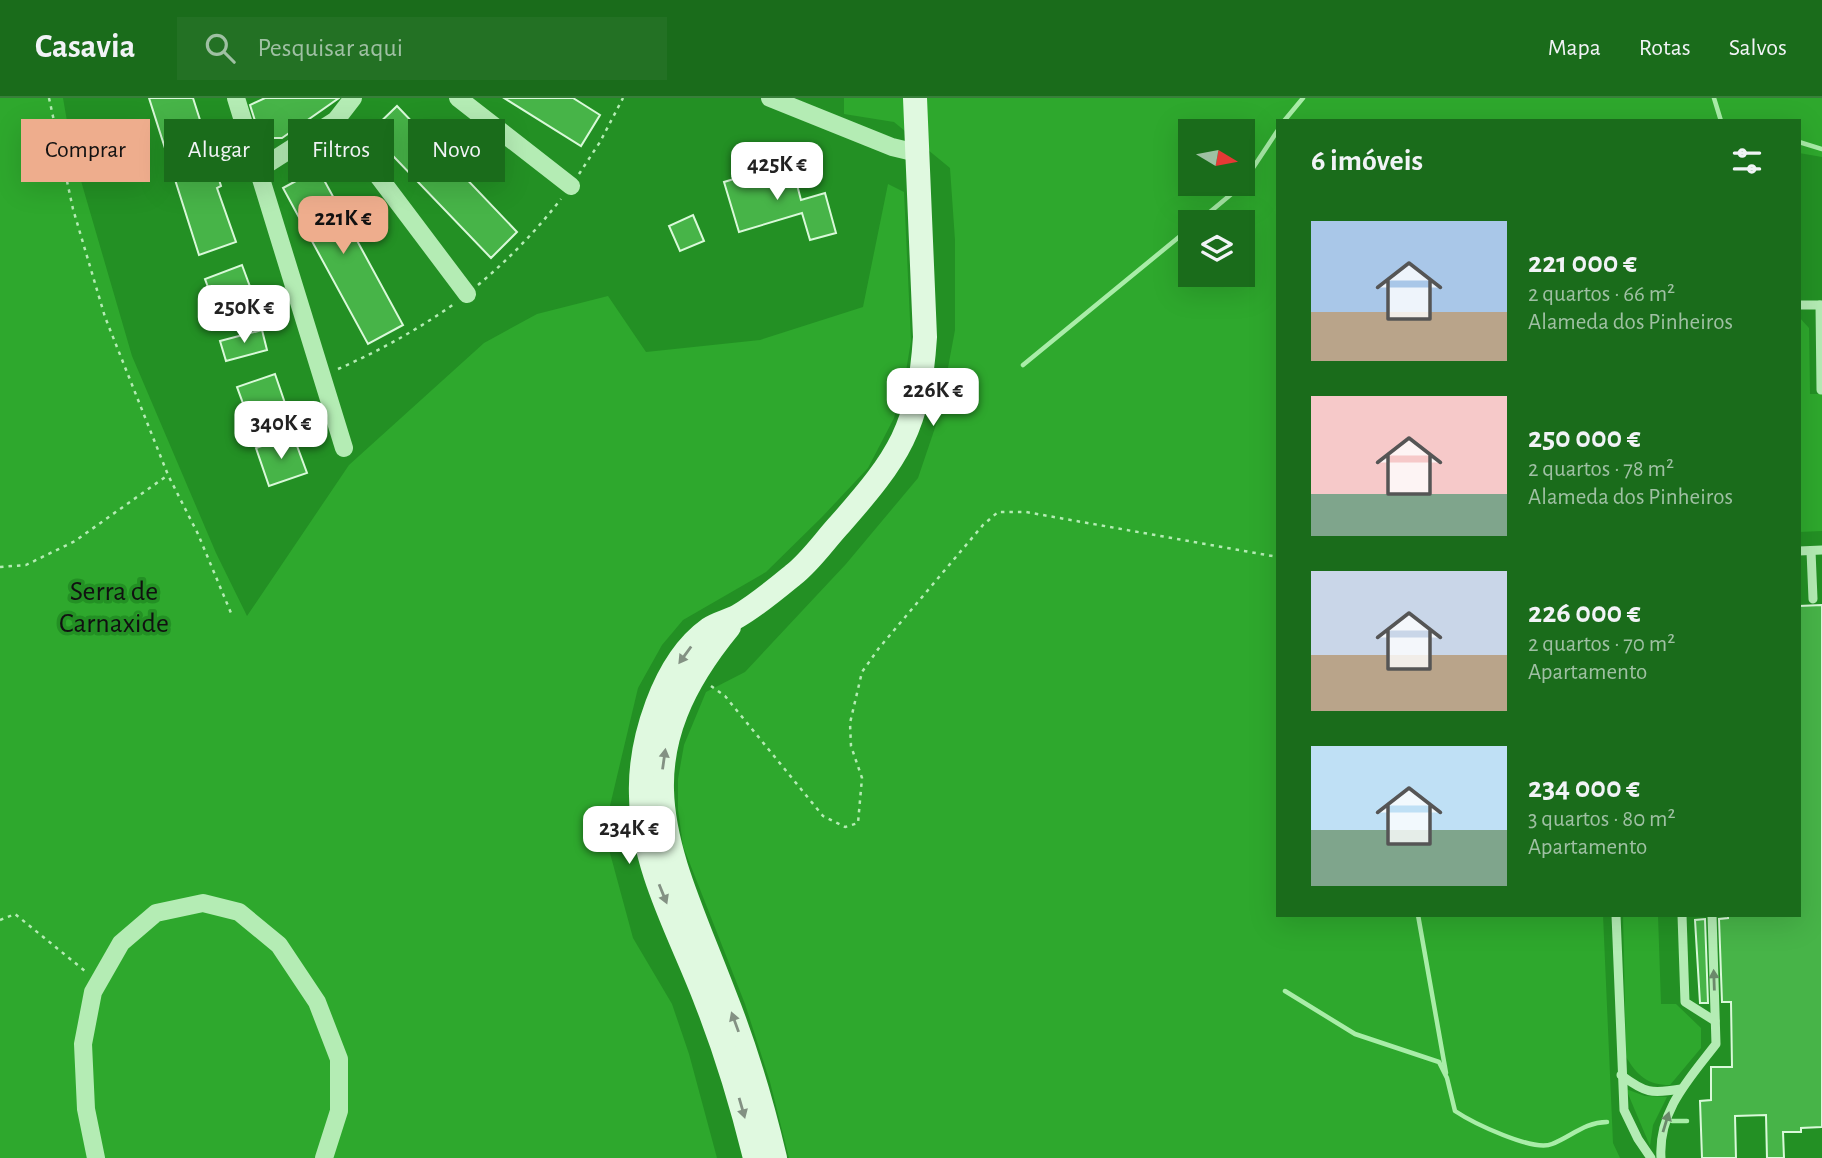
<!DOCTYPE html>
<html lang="pt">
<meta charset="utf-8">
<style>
:root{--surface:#1a6c1b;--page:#237124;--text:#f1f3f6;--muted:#9fc0a3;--line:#387f3a;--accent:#eead8d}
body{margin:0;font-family:"Alegreya Sans",sans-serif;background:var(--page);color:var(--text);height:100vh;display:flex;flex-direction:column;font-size:26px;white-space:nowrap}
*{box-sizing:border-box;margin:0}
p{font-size:23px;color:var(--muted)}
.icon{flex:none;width:38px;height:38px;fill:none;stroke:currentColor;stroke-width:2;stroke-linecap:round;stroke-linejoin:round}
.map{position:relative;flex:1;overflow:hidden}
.drawer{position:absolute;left:1276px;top:21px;width:525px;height:798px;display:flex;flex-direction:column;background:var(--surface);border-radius:0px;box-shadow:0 7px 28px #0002}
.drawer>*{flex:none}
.hud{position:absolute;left:21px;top:21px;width:665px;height:63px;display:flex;gap:14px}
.needle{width:46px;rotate:100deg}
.controls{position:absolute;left:1178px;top:21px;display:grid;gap:14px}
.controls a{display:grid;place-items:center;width:77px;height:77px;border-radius:0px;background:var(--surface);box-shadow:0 7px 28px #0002;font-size:35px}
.price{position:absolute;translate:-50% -60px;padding:0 16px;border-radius:14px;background:#fff;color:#222;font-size:23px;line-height:46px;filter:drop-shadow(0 2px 4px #0008)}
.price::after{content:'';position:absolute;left:50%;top:42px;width:21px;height:16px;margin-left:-10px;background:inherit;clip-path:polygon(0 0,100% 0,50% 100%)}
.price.current{background:var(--accent);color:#111}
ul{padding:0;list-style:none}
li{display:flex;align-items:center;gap:21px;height:175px;padding:0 35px}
li span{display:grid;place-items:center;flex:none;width:196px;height:140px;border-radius:0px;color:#555}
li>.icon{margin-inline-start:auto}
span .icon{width:84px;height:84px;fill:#fffc;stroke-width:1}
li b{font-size:30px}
h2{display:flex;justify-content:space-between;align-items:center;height:84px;padding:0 35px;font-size:30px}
.tag{padding:0 24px;border-radius:0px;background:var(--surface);box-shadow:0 7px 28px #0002;font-size:24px;line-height:63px}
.tag.current{background:var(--accent);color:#111}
header{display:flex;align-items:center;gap:42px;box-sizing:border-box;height:98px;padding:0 35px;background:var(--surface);border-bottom:2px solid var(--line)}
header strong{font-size:33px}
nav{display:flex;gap:38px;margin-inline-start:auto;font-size:24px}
.search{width:490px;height:63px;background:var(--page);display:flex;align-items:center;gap:18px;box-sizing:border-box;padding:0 24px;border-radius:0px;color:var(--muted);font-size:26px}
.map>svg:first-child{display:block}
</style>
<header>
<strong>Casavia</strong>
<div class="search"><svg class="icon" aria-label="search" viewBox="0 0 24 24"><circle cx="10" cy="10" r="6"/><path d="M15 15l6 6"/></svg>Pesquisar aqui</div>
<nav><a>Mapa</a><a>Rotas</a><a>Salvos</a></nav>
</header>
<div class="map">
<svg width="1822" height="1060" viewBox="0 0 1822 1060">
<rect width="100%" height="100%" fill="#239024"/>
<g fill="#2ea82d" fill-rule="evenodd">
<path d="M0,0H63L72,52L132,258L216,455L247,518L349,367L484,245L537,216L608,198L646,254L760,242L863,209L888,86L904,94L911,243L905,279L894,320L868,370L822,419L766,474L683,522L662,547L638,590L604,733L633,840L672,906L689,956L717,1060H0Z"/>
<path d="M844,0H1822V59L1799,55V23H1278V817H1603L1613,1045L1620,1060H789L770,984L745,906L683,748L678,712V681L684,647L706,594L745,574L846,466L918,380L939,318L955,232V142L950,70L894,24L844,16ZM1190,33H1242V86H1190ZM1190,124H1242V177H1190Z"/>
<path d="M1799,219L1809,230L1810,296H1822V433L1799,434Z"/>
<path d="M1623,817H1658L1661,906H1676L1701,930V950L1670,987C1647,987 1637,977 1626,959Z"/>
<path d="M1626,991L1645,998L1667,999L1653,1027L1650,1048Z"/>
</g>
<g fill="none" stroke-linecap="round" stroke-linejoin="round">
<g stroke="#a9eda8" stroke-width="4.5">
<path d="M1714,0L1721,23"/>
<path d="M1284,23L1303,0"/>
<path d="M1799,44L1822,51"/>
<path d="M1198,124L1241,88L1278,32"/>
<path d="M1023,267L1190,130"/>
<path d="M1418,817L1446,975"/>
<path d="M1285,893L1355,936L1439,964L1447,980L1455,1013C1473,1025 1533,1054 1552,1046C1572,1038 1585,1024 1607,1024"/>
<path d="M1672,1023H1687"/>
</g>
</g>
<g fill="#47b448" stroke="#d9f9d9" stroke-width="2">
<path d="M149,0H193L221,88L217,90L236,144L199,157Z"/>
<path d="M265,0H339L282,40H274L263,48L250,7Z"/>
<path d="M504,0H573L600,17L581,48Z"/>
<path d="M397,8L517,134L491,160L370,34Z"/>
<path d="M791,64L801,102L825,95L836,135L810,142L802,115L739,134L724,84Z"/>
<path d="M318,71L403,227L368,246L283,90Z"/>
<path d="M693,117L704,143L680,153L669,128Z"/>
<path d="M242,167L256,205L219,219L205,181Z"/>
<path d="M262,232L267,252L226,263L220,243Z"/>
<path d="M275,276L288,314L251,327L237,289Z"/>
<path d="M293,337L307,375L269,388L256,350Z"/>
<path d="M1822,507V1029L1801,1030V1034H1783L1784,1060H1767L1766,1017L1735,1018L1736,1060H1702L1700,1003L1711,1002V969H1732L1731,904H1722L1719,821L1728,820V817H1799V508Z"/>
<path d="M1705,821L1708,905H1700L1695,822Z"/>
</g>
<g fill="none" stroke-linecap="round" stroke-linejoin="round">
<g stroke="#b4ecb4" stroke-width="2.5" stroke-dasharray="3.5 5" stroke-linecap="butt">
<path d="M49,0L73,111L105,219L168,377L198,436L231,515"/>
<path d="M579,76L600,44L623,0"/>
<path d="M478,187C509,161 536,133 561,101"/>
<path d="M338,271C379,253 417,232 454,206"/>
<path d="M0,469L26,467L75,443L168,377"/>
<path d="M711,588L725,598L823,718L845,729L858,725L862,680L851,648L850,625L862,574L879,550L983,427L998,414H1026L1278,459"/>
<path d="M0,822L15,816L85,873"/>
</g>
<g stroke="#b4ecb4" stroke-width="9">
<path d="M1799,207H1822"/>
<path d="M1820,207L1821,292"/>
<path d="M1799,453L1822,452"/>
<path d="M1811,453L1813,501"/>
<path d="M1616,817L1624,1012L1638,1041L1651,1060"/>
<path d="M1682,817L1685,904L1715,923"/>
<path d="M1621,977C1645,995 1651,996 1681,991"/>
<path d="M1661,1060C1658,1013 1689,981 1716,946L1712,817"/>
</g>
<g stroke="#b4ecb4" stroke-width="18">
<path d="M236,0L344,350"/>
<path d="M458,0L571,88"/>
<path d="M770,0L892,49L917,55"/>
<path d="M336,22L467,196"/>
<path d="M258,72L336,22L353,0"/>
<path d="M96,1060L86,1011L83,946L93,894L121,845L156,815L203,805L239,814L279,847L317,904L339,961V1013L324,1060"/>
</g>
<g stroke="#e0f9e0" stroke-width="24">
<path d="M729,529C615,668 669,751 725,898C746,951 762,1005 775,1060"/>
<path d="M755,1060C742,1007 726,954 706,903C681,837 642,770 641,698C639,644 663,564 709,531C718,525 729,523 738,518C757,507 776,491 793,477C811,463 825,442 840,426C899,359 919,330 925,239L915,0"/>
</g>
</g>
<defs><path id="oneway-solid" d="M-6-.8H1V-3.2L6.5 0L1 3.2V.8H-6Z" transform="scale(1.75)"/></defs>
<g fill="#839183">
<use href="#oneway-solid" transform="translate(685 557) rotate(126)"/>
<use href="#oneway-solid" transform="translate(664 661) rotate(-82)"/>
<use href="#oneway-solid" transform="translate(663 796) rotate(68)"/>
<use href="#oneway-solid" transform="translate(735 924) rotate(-110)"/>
<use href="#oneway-solid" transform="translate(742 1010) rotate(74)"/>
</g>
<g fill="#6b896b">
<use href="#oneway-solid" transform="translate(1714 882) rotate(-92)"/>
<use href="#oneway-solid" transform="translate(1666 1024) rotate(-73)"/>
</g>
<g text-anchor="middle" stroke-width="7" stroke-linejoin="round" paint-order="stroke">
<g font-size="28" fill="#111" stroke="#239024">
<text x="114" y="502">Serra de<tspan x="114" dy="32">Carnaxide</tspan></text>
</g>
</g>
</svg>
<div class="controls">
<a><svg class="needle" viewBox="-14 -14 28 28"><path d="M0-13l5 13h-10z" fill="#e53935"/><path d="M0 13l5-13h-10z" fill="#9fc0a3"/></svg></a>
<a><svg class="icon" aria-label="layers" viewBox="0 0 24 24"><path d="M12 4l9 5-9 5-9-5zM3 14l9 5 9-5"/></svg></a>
</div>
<b class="price" style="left:777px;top:104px">425K €</b>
<b class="price current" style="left:343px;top:158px">221K €</b>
<b class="price" style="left:244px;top:247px">250K €</b>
<b class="price" style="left:933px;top:330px">226K €</b>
<b class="price" style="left:281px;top:363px">340K €</b>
<b class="price" style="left:629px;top:768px">234K €</b>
<div class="hud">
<a class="tag current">Comprar</a>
<a class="tag">Alugar</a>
<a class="tag">Filtros</a>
<a class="tag">Novo</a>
</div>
<section class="drawer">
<h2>6 imóveis<svg class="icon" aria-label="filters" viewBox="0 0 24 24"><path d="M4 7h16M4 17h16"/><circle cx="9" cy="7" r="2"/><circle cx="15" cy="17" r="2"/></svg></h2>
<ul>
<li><span style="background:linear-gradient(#a9c7e8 65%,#b9a48a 0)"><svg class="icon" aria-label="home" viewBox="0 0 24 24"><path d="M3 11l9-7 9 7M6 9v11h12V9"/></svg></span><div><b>221 000 €</b><p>2 quartos · 66 m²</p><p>Alameda dos Pinheiros</p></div></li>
<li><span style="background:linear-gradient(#f6c9c9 70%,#7fa58c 0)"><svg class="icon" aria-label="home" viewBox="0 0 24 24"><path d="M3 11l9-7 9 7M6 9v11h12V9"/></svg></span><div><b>250 000 €</b><p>2 quartos · 78 m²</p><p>Alameda dos Pinheiros</p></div></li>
<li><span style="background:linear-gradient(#c9d6e8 60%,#b9a48a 0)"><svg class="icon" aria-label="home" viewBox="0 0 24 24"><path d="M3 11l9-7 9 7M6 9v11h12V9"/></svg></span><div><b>226 000 €</b><p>2 quartos · 70 m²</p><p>Apartamento</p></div></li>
<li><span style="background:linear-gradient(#bfe0f5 60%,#7fa58c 0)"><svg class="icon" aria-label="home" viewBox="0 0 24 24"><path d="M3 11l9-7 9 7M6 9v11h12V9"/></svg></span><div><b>234 000 €</b><p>3 quartos · 80 m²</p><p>Apartamento</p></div></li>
</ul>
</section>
</div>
